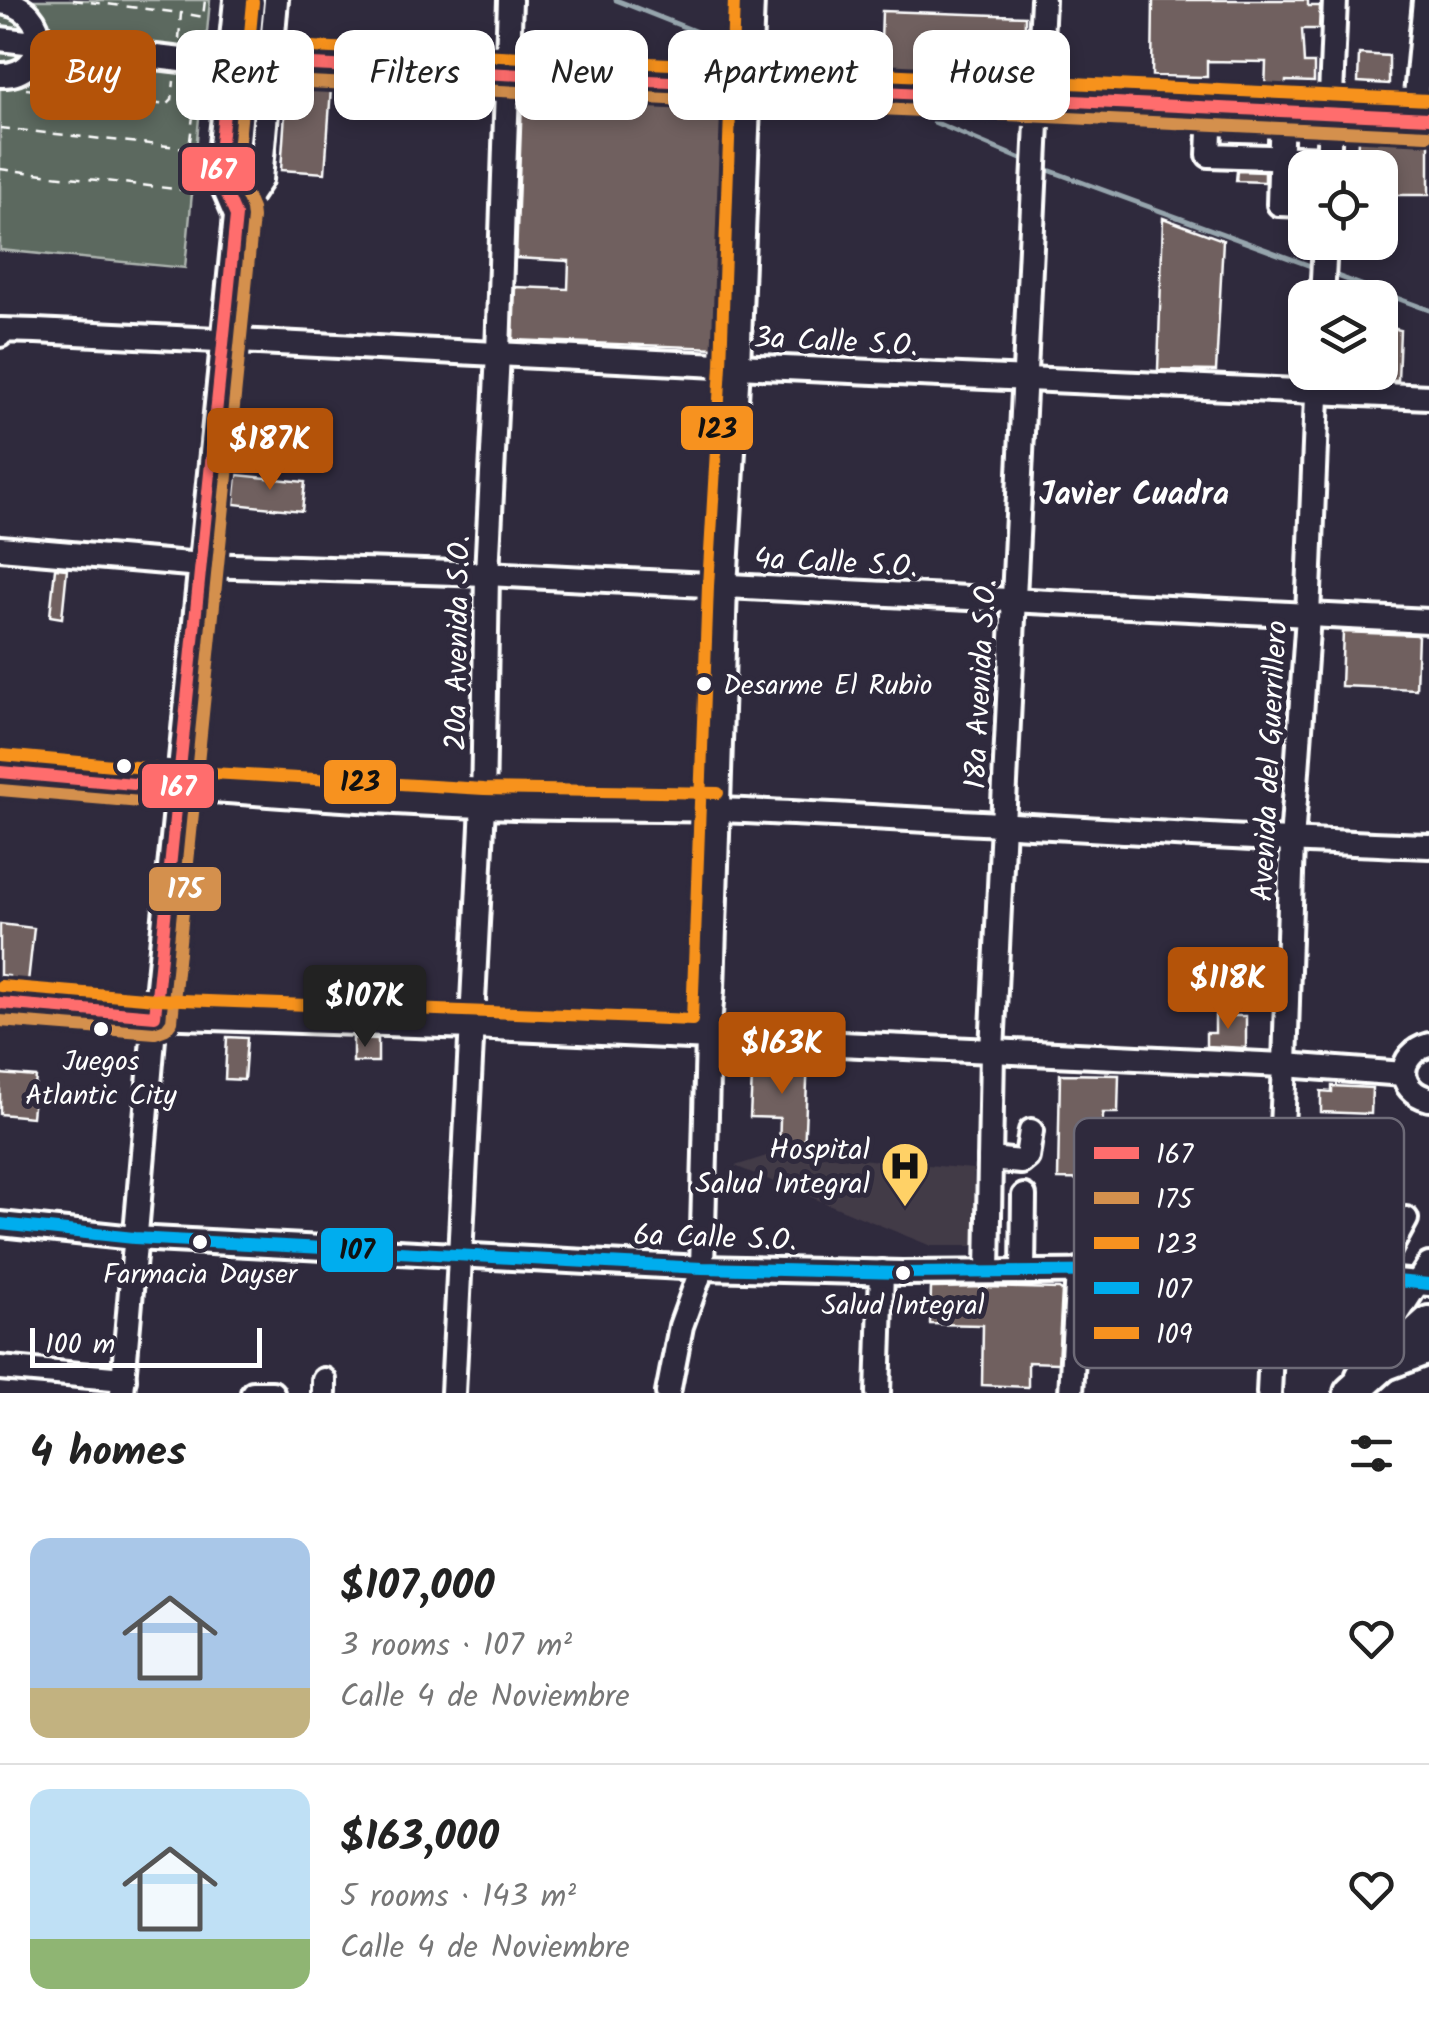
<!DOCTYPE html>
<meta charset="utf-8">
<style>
:root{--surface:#fff;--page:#f2f2f2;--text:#222;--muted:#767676;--line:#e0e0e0;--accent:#b45309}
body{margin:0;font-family:Kalam,sans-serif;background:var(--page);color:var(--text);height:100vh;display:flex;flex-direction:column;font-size:38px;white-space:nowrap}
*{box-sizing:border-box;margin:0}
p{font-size:32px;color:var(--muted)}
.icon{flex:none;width:55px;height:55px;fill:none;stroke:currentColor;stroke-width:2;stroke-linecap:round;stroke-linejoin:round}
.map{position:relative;height:1393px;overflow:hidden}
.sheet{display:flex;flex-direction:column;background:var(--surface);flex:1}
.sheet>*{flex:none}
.banner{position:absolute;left:30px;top:30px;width:1370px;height:90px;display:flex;gap:20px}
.buttons{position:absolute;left:1288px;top:150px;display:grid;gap:20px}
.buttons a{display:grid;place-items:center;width:110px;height:110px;border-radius:20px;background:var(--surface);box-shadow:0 5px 15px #0003;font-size:50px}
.scale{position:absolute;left:30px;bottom:25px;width:232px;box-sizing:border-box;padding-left:10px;border:5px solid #fff;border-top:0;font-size:28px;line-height:35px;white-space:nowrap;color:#fff;-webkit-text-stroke:8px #2f2a3d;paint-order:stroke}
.price{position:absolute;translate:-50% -85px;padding:0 22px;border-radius:10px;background:var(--accent);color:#fff;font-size:32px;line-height:65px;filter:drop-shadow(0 2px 5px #0008)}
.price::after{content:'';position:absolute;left:50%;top:60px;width:30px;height:22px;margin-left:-15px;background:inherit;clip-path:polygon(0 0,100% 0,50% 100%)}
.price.active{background:#222;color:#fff}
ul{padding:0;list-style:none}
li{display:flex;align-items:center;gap:30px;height:250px;padding:0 30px}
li+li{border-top:2px solid var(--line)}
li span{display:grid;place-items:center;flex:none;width:280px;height:200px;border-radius:20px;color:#555}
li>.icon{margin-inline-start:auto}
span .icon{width:120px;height:120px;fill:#fffc;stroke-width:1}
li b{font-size:42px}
h2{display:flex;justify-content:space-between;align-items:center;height:120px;padding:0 30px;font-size:42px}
.pill{padding:0 35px;border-radius:20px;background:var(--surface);box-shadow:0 5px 15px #0003;font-size:35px;line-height:90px}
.pill.active{background:var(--accent);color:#fff}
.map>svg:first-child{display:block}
</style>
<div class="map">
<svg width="1429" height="1393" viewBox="0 0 1429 1393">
<rect width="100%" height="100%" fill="#2f2a3d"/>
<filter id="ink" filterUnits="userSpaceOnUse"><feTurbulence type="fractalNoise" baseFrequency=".01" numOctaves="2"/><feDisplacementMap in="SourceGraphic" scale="20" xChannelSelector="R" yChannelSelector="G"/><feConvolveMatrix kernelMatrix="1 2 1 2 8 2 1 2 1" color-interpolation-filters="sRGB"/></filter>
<g filter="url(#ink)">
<path fill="#423a47" d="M779,1152L973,1169L977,1246H931L735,1166Z"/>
<path fill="#5b695f" stroke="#adb4af" stroke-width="2.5" d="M0,0H210L185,268L0,250Z"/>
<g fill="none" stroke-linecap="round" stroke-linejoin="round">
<g stroke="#96a5ad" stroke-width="5">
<path d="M616,0L735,47"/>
<path d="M934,122L1028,162"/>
<path d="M1043,168L1319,269"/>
<path d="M1329,273L1429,310"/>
</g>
</g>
<g fill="#70615e" stroke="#fff" stroke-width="2.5">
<path d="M1153,0H1308V6H1320L1319,29H1302L1304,63H1314V82L1286,81L1285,90L1265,91L1266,62L1207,61V77L1152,76Z"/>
<path d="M882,11L1025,16L1024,66L1015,77L880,73Z"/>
<path d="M1359,54L1389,56V84L1358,82Z"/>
<path d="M287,85L331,88L325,173L281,170Z"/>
<path d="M522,99L724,107L722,230L716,348L513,340L515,287L568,289L569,261L516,258Z"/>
<path d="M1358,137H1429V195H1380V168H1357Z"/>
<path d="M1237,171L1265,172V182L1236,181Z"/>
<path d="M1163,218L1223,240L1216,371L1158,370Z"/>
<path d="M1380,325L1400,330L1398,381L1380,380Z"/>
<path d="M237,475L305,482L302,511L234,504Z"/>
<path d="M55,568L67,569L62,618L50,616Z"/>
<path d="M1343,632L1418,635L1416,689L1341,686Z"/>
<path d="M0,924L34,928L28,982L9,980V976L0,975Z"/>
<path d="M1215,1016H1246V1048L1206,1046V1033H1215Z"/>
<path d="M227,1037L247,1038L244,1080L225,1079Z"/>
<path d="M353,1038L378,1039V1062H353Z"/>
<path d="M753,1055L808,1058L804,1153L779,1152L780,1118L750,1117Z"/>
<path d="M0,1074L36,1077L32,1117L0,1114Z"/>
<path d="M1060,1074L1119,1075L1118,1113H1103L1102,1156L1140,1157L1139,1207H1168V1238H1139L1138,1247L1110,1246L1111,1180L1058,1179Z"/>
<path d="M1332,1086L1372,1088L1371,1114L1321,1112V1091L1332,1092Z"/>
<path d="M988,1287L1059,1289L1062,1291L1058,1363L1028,1362V1387L982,1385L983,1325L930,1324L931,1288Z"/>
</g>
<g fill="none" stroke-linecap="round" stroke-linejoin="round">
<g stroke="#fff" stroke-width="30">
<g id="minor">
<path d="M0,2C53,6 50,77 0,75"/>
<path d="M0,39L199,62L1429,118"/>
<path d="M1211,107L1209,155L1329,159"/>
<path d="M1282,111L1279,204L1305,205"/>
<path d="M1414,117L1425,0"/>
<path d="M1328,168L1335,0"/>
<path d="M236,216L260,180L276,0"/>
<path d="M1322,298L1325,242"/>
<path d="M0,335V330L36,331L738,366L1429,397"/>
<path d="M0,548L201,565L487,574L1429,621"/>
<path d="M0,772C161,786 322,800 483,806C562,809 640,808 718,810C955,819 1192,838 1429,846"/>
<path d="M0,1003L155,1016L472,1027L992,1051L1285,1065L1404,1074"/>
<path d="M1429,1045C1396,1054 1396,1091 1429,1099"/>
<path d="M990,1159L1021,1162L1027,1157L1031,1131"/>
<path d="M0,1224L134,1238L702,1268L902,1273L1276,1270L1429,1284"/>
<path d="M1023,1271L1024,1196"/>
<path d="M988,1272L992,1051L1043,0"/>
<path d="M1374,1278L1406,1219"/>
<path d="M0,1368L124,1379"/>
<path d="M1387,1368L1429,1352"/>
<path d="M1358,1375L1429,1265"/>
<path d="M122,1393L155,1016L236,216L218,174L236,0"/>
<path d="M253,1393H272"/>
<path d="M324,1393V1380"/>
<path d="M453,1393L483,806L487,574L498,353L510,0"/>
<path d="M668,1393L681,1326L702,1268L708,1038L712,990L725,587L738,366L752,0"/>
<path d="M878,1393L882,1272"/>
<path d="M1071,1393L1078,1270"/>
<path d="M1269,1393L1285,1065L1292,842L1308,616L1318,372"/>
</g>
</g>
<g stroke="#fff" stroke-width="40">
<path id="highway" d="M1351,1393L1429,1323"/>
</g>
<g stroke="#fff" stroke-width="2.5" stroke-dasharray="10 8" stroke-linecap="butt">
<path d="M73,0L180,13"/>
<path d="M179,39L181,13L203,17L205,0"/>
<path d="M26,89L167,105L172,100L174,81"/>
<path d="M0,128L187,148"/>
<path d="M0,169L184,190L197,83"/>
</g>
<use href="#minor" stroke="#2f2a3d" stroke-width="22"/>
<use href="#highway" stroke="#2f2a3d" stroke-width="32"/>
<g stroke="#2f2a3d" stroke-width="20">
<g id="bus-1">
<path d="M0,772L178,788"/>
<path d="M0,1003L155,1016L236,216L218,174L229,61L1429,118"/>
</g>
</g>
<g stroke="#2f2a3d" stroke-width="20">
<g id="bus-2">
<path d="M0,790L176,805"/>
<path d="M0,1021L155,1033L166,1029L172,1021L253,218L252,209L236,171L245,79L1428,135"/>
</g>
</g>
<g stroke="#2f2a3d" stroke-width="20">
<g id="bus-3">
<path d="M2,755L179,771L484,789L718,793"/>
<path d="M1,986L156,999L692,1020L708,586L721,365L734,0"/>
</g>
</g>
<g stroke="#2f2a3d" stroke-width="20">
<path id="bus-4" d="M0,1224L134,1238L702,1268L902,1273L1276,1270L1429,1284"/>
</g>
<g stroke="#2f2a3d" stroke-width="20">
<path id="bus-5" d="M253,2L249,44L1429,100"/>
</g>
<use href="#bus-1" stroke="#ff6d6d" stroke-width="12"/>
<use href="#bus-2" stroke="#d4904d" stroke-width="12"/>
<use href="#bus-3" stroke="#f7921f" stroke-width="12"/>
<use href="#bus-4" stroke="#00adee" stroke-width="12"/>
<use href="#bus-5" stroke="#f7921f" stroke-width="12"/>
</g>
</g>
<defs>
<g id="hospital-pin" transform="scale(2.5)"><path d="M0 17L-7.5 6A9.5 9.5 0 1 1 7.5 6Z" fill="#ffd166" stroke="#2f2a3d"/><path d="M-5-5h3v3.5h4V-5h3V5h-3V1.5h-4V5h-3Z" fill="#111"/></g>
</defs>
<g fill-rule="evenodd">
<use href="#hospital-pin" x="905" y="1166"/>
</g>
<g fill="#fff" stroke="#2f2a3d" stroke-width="4">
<circle cx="704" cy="684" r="9"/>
<circle cx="124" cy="766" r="9"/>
<circle cx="101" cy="1029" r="9"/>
<circle cx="200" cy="1242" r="9"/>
<circle cx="903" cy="1273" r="9"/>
</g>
<g text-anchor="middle" stroke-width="10" stroke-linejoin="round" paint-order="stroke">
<g font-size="28" fill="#fff" stroke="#2f2a3d">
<text x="723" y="694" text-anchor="start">Desarme El Rubio</text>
<text x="101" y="1070">Juegos<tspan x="101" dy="34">Atlantic City</tspan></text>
<text x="200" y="1283">Farmacia Dayser</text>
<text x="903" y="1314">Salud Integral</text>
</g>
<g font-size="30" fill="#fff" stroke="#2f2a3d">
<text transform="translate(836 341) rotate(3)" y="10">3a Calle S.O.</text>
<text transform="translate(836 562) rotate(3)" y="10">4a Calle S.O.</text>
<text transform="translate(457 643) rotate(-89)" y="10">20a Avenida S.O.</text>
<text transform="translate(980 684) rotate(-87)" y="10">18a Avenida S.O.</text>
<text transform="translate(1269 761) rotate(-87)" y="10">Avenida del Guerrillero</text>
<text transform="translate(715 1237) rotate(2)" y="10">6a Calle S.O.</text>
</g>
<g font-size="30" fill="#fff" stroke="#2f2a3d" text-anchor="end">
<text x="870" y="1159">Hospital<tspan x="870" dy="34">Salud Integral</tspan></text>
</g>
<g font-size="32" font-weight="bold" fill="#fff" stroke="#2f2a3d">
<text x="1134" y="504">Javier Cuadra</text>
</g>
</g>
<rect x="1074" y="1118" width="330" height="250" rx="15" fill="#2f2a3d" stroke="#6d6a77" stroke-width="2.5"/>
<rect x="1094" y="1147" width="45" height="12" fill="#ff6d6d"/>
<rect x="1094" y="1192" width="45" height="12" fill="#d4904d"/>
<rect x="1094" y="1237" width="45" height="12" fill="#f7921f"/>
<rect x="1094" y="1282" width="45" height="12" fill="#00adee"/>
<rect x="1094" y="1327" width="45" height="12" fill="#f7921f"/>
<g font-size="28" fill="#fff">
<text x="1156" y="1163">167</text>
<text x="1156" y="1208">175</text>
<text x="1156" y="1253">123</text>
<text x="1156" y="1298">107</text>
<text x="1156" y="1343">109</text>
</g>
<g stroke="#2f2a3d" stroke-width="4">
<rect x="180" y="145" width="77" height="48" rx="10" fill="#ff6d6d"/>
<rect x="679" y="404" width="76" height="48" rx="10" fill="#f7921f"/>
<rect x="322" y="758" width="76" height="48" rx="10" fill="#f7921f"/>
<rect x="140" y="762" width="76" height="48" rx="10" fill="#ff6d6d"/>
<rect x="147" y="865" width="76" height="48" rx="10" fill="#d4904d"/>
<rect x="319" y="1226" width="76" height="48" rx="10" fill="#00adee"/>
</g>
<g font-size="28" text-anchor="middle" font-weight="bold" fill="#fff">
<text x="218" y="179">167</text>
<text x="178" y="796">167</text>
<text x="185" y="898">175</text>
</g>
<g font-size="28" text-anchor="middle" font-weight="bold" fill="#111">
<text x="717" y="438">123</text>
<text x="360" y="791">123</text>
<text x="357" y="1259">107</text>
</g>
</svg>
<div class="buttons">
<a><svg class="icon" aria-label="locate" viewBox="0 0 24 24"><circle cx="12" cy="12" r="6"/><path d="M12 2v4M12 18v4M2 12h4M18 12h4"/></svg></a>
<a><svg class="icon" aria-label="layers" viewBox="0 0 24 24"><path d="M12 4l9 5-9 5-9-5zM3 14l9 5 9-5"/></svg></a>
</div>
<div class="scale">100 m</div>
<b class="price" style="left:270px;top:493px">$187K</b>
<b class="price" style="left:1228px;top:1032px">$118K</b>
<b class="price active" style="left:365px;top:1050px">$107K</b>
<b class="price" style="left:782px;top:1097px">$163K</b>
<div class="banner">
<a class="pill active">Buy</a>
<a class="pill">Rent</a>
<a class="pill">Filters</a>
<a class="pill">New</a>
<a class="pill">Apartment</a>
<a class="pill">House</a>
</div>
</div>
<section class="sheet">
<h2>4 homes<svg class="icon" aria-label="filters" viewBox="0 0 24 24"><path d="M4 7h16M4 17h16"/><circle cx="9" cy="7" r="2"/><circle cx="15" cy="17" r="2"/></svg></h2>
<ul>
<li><span style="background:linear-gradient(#a9c7e8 75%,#c2b280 0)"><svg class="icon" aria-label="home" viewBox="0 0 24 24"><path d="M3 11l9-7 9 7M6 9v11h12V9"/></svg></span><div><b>$107,000</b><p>3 rooms · 107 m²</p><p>Calle 4 de Noviembre</p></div><svg class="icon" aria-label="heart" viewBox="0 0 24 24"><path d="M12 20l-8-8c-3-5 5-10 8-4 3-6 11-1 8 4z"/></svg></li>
<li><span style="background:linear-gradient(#bfe0f5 75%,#8fb573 0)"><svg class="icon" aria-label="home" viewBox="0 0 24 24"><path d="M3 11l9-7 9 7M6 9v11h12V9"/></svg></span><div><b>$163,000</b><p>5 rooms · 143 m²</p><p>Calle 4 de Noviembre</p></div><svg class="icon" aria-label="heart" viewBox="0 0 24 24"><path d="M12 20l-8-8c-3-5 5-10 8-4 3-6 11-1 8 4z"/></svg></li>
</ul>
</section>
